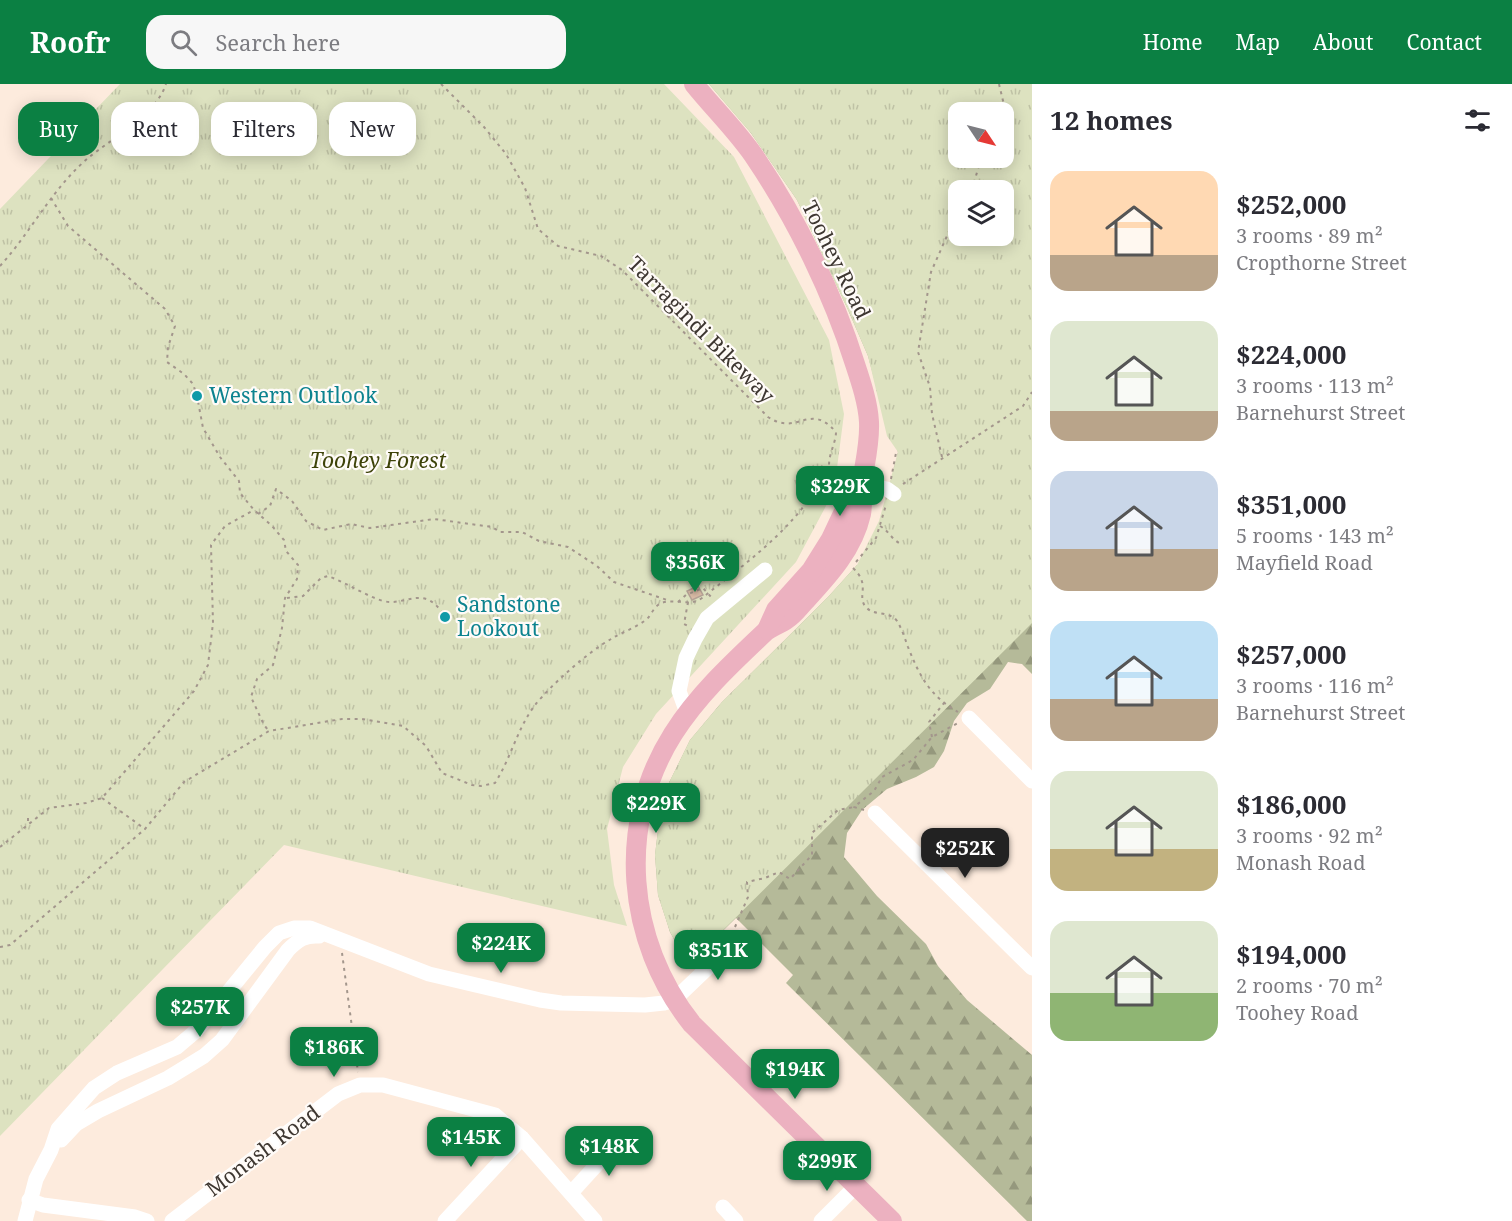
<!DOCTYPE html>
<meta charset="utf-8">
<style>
:root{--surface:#fff;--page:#f7f7f7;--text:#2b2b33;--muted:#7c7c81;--accent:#0b8043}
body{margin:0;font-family:"Noto Serif",serif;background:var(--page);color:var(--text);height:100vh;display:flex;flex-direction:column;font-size:22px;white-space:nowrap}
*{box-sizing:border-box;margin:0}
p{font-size:20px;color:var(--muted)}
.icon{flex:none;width:33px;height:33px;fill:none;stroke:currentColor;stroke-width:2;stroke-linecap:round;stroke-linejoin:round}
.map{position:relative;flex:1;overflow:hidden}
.drawer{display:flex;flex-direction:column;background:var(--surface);width:480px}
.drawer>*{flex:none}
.hud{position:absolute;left:18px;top:18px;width:570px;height:54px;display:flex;gap:12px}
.needle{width:39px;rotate:125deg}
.fabs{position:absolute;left:948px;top:18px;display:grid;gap:12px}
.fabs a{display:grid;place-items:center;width:66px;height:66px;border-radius:12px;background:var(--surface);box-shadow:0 3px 15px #0003;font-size:30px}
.price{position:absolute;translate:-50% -51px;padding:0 14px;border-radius:12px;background:var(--accent);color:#fff;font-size:20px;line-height:39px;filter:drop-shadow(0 2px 3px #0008)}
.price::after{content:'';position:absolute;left:50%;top:36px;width:18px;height:14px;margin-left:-9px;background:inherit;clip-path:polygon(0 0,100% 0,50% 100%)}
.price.selected{background:#222;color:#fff}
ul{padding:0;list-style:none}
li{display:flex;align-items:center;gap:18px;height:150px;padding:0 18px}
li span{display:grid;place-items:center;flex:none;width:168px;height:120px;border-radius:18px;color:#555}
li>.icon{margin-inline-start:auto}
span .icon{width:72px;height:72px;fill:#fffc;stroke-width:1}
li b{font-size:26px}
h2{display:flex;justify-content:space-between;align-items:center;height:72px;padding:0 18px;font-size:26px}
.pill{padding:0 21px;border-radius:18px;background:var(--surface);box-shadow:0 3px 15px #0003;font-size:21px;line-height:54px}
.pill.selected{background:var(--accent);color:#fff}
header{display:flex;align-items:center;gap:36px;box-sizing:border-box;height:84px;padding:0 30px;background:var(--accent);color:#fff}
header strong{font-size:28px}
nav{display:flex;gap:33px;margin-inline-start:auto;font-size:21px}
.search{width:420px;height:54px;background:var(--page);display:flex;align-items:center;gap:15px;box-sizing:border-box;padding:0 21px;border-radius:18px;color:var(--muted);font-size:22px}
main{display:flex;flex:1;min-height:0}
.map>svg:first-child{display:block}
</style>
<header>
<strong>Roofr</strong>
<div class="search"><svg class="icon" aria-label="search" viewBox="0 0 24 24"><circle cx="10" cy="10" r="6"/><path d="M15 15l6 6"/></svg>Search here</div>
<nav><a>Home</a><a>Map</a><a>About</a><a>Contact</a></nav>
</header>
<main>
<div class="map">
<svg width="1032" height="1137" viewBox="0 0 1032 1137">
<defs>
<pattern id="forest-firs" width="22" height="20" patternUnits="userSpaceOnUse" patternTransform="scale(1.5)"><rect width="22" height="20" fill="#b5ba99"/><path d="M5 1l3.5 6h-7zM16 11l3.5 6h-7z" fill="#95987d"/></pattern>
<pattern id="park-tufts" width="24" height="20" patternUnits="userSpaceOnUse" patternTransform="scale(1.5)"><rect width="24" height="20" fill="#dde2c0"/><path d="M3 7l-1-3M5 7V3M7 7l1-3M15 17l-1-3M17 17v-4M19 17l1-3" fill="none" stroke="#bfc2a5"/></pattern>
</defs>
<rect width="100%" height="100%" fill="#fdebdd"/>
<path fill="url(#forest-firs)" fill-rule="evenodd" d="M709,0H1032V590L1022,580L1008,578L990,605L967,619L954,637L944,667L934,683L916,693L887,705L862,726L847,749L844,773L877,812L926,860L938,882L967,916L1032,971V1137H1027L786,899L793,891L736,834L688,881L670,848L658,811L655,771L662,713L690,656L722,618L828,513L857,481L873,495L898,368L879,313L868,272L849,228L797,116L751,49ZM958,28H1004V74H958ZM958,106H1004V152H958Z"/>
<g fill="url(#park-tufts)" fill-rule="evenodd">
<path d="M120,0H664L734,73L829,256L844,330L834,407L796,478L656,630L623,683L607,745L614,801L627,842L284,761L0,1052V125Z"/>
<path d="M709,0H1032V539L688,881L670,848L658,811L655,771L662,713L690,656L722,618L828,513L857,481L879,437L898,368L887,352L868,272L849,228L797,116L751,49ZM958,28H1004V74H958ZM958,106H1004V152H958Z"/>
</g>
<path fill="#dabca6" stroke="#b5a396" stroke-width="1.5" d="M698,502L703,511L692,516L687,507Z"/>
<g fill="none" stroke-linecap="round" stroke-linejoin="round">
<g stroke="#a3968c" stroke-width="2" stroke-dasharray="3 4.5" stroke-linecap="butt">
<path d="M441,0L484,43L506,70L525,104L538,145L558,162L601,172L622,186L768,333C798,353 809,317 836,348C836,360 826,374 830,387C832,393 838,397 840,404"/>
<path d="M999,0L1004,21L1000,28"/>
<path d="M972,106L981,74"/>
<path d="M51,114L68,142L165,225L175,242L168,263L167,278L184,290L193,300L197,312L203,344L220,373L239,397L240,409L254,426L272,442L284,456L286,467L298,481L297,495L285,514L282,544L273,581L257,595L251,613L264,641L269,647"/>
<path d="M0,182C31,148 52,105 87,75C112,54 156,31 166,0"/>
<path d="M942,373L932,330L930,303L918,268L931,188L958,127"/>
<path d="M891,395L896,369"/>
<path d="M903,400L1023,322L1032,308"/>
<path d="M258,430L270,422L276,405L292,417L306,437L323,446L351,440L370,444L434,435L492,443L500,448H522L539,457L568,463L597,482L614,498L670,517"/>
<path d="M880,442C889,447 891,455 901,460"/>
<path d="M856,478L876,454L886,421"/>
<path d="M853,484C871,501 857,511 865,522C873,533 889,526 897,537C902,545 905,555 908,563C920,593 930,612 958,628"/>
<path d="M287,514L303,512L321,494L328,492C347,499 364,511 383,517C407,523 424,498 445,533"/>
<path d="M678,518L686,511L703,504L712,514"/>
<path d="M688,518L684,540L688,542"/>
<path d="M932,653L929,638L944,619"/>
<path d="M102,714L145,745"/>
<path d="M864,726L854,723L874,707L882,693L913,676L932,653L958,639"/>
<path d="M28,734V741"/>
<path d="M0,763L49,724L86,719L102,714L194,607L208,581L213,539L211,461L225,442L254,426"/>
<path d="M735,843L748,813L747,798L765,794L779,788L790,795L812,771V749L838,726L854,723"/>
<path d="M0,863L10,861L145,745L184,698L269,647L342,635H362L403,642L426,662L442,689L472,701L481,702L495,699C511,674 517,645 535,621C551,601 588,568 611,555C622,548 636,544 647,535C651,531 653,525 658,521C671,512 689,524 702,514C736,487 772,461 800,427C812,413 811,396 830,388"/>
<path d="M342,869L358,988"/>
</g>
<g stroke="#fff" stroke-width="15">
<path d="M877,403L887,405L894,410"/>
<path d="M687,629L679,607L686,574L695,555L707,534L765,486"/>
<path d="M969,634L1032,697"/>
<path d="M875,729L1032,884"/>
<path d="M61,1056L76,1040L98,1027L168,994L204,972L222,956L288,866C298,856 305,851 319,852"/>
<path d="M571,1109L621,1054"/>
<path d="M29,1116L43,1121L135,1133L147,1137"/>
<path d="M723,1123L736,1137"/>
<path d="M25,1137L36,1095L51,1066L58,1045L94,1004L117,989L177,963L197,946L265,863L279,849L294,844H310L429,890L540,916L561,919L645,921L664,919L674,916L740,853"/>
<path d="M172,1137L338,1010L360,1001H383L495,1031L522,1054L595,1137"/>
<path d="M445,1137L522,1054"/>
<path d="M821,1137L856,1102"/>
</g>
<g stroke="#ecb1c0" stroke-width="20">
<path d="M694,0C714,25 739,49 756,75C797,136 833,210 855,280C861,298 868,319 869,338C870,359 865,378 862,398C861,408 863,420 861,430C853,465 829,491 806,516C800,522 794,531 787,535C779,541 770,543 764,549C731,580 697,612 673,650C616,740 626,857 692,940L892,1137"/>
<path d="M767,546L776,526L811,487L831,455L847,421L862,398"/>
</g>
</g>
<g fill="#0f9aa8" stroke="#fffbf8" stroke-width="2">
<circle cx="197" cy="312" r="6"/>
<circle cx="445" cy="533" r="6"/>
</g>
<g text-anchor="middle" stroke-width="4.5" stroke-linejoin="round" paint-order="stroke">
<g font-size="21" fill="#3e3731" stroke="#fffbf8">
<text transform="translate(836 176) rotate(64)" y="7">Toohey Road</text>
<text transform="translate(701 246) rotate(45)" y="7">Tarragindi Bikeway</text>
<text transform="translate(263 1067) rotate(-37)" y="7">Monash Road</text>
</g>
<g font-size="21" fill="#0d838f" stroke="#fffbf8" text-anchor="start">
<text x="209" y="319">Western Outlook</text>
<text x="457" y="528">Sandstone<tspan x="457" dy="24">Lookout</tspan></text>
</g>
<g font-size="21" font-style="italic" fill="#3e4309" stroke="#fffbf8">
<text x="378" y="384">Toohey Forest</text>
</g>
</g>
</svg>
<div class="fabs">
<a><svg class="needle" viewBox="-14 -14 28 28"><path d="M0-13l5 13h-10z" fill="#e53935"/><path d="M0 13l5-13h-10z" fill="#7c7c81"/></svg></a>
<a><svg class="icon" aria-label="layers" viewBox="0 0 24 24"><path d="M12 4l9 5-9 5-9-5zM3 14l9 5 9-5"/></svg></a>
</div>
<b class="price" style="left:840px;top:433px">$329K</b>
<b class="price" style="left:695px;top:509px">$356K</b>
<b class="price" style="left:656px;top:750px">$229K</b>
<b class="price selected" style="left:965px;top:795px">$252K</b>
<b class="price" style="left:501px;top:890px">$224K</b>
<b class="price" style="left:718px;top:897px">$351K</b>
<b class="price" style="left:200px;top:954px">$257K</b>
<b class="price" style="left:334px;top:994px">$186K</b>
<b class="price" style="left:795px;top:1016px">$194K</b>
<b class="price" style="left:471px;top:1084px">$145K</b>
<b class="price" style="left:609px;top:1093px">$148K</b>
<b class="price" style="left:827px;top:1108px">$299K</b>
<div class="hud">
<a class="pill selected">Buy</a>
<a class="pill">Rent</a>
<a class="pill">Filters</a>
<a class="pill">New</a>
</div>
</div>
<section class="drawer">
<h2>12 homes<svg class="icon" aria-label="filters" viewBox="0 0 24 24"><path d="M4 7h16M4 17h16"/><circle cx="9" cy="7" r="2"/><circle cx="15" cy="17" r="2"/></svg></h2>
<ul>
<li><span style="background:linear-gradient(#ffd9b3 70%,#b9a48a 0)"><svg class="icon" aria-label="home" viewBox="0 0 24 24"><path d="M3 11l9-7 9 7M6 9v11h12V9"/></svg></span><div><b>$252,000</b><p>3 rooms · 89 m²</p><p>Cropthorne Street</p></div></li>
<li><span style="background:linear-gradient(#dfe7d0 75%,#b9a48a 0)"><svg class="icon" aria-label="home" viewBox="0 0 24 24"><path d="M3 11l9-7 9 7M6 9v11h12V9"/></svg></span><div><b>$224,000</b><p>3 rooms · 113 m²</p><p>Barnehurst Street</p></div></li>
<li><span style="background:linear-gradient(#c9d6e8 65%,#b9a48a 0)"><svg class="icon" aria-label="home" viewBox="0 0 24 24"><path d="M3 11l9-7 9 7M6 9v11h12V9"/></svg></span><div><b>$351,000</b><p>5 rooms · 143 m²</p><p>Mayfield Road</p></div></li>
<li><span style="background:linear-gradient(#bfe0f5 65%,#b9a48a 0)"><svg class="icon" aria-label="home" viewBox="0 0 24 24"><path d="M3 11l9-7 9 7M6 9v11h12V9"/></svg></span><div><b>$257,000</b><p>3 rooms · 116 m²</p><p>Barnehurst Street</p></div></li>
<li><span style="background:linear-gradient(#dfe7d0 65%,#c2b280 0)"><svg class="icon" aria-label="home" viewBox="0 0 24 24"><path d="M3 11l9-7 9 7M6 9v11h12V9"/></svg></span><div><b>$186,000</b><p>3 rooms · 92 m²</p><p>Monash Road</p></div></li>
<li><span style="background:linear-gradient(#dfe7d0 60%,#8fb573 0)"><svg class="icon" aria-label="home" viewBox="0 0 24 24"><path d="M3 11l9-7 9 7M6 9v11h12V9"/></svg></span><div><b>$194,000</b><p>2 rooms · 70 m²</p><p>Toohey Road</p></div></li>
</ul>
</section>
</main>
